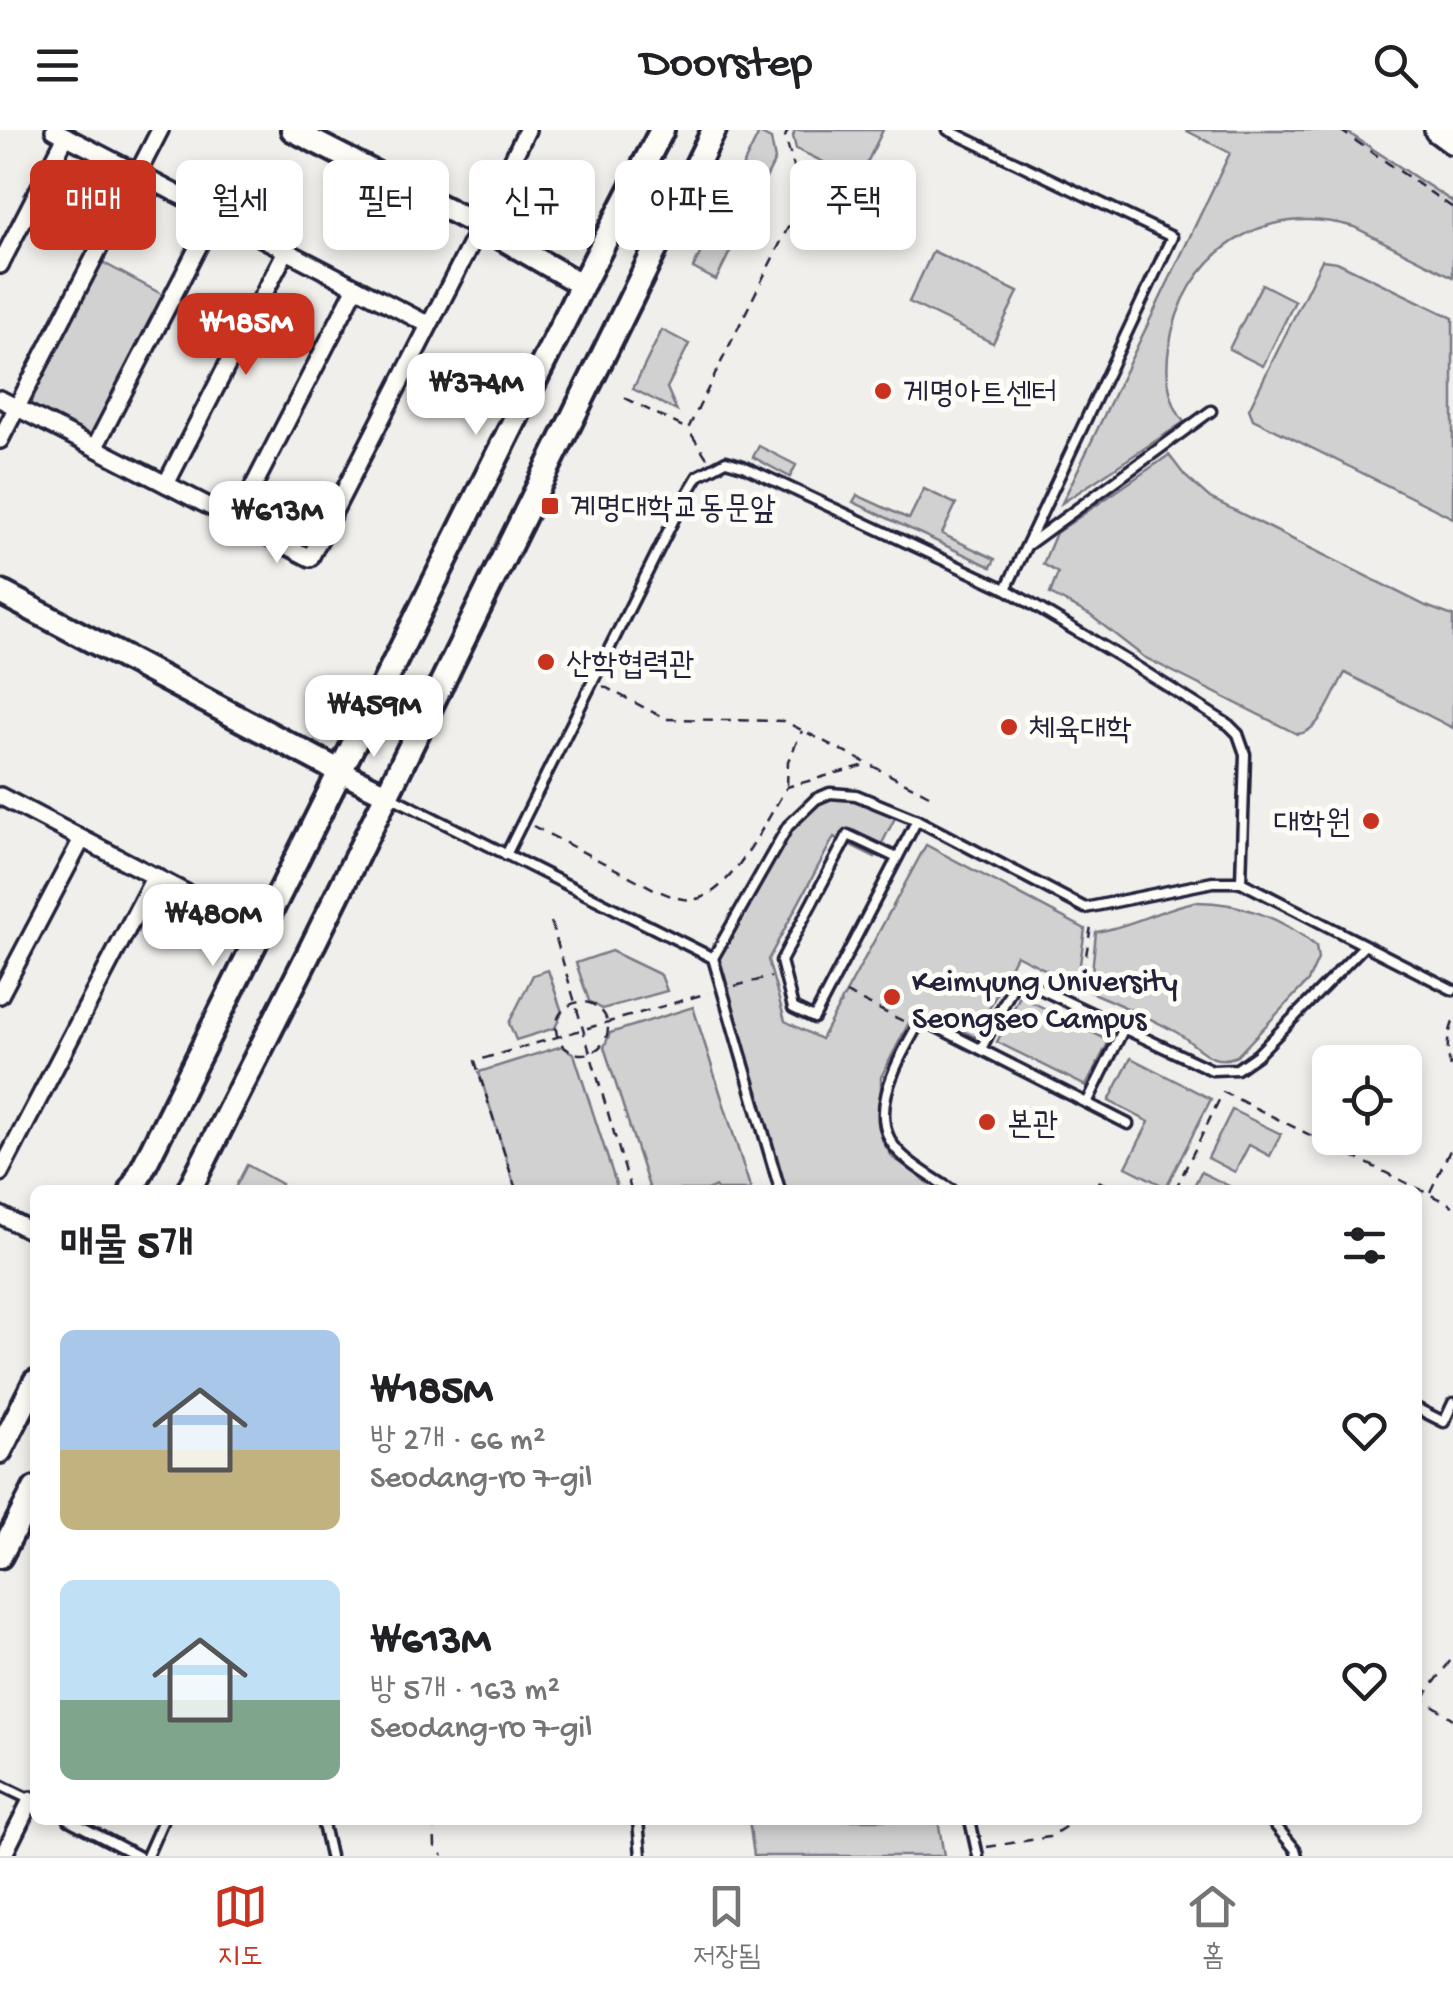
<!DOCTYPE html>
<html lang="ko">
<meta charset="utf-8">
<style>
:root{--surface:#fff;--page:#f2f2f2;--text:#202124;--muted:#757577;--line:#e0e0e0;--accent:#c8321e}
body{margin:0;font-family:"Gochi Hand","Poor Story",sans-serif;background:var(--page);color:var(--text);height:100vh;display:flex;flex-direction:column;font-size:38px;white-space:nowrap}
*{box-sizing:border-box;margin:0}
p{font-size:32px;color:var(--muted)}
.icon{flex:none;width:55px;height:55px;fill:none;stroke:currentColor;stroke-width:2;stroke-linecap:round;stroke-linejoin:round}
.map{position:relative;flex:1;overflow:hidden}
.drawer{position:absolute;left:30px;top:1055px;width:1392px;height:640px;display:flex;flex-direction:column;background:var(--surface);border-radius:15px;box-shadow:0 5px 15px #0003}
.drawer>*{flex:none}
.banner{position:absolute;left:30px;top:30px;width:1395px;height:90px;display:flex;gap:20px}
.fabs{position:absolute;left:1312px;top:915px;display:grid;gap:20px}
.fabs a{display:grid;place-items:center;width:110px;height:110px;border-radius:15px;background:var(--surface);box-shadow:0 5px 15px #0003;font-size:50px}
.price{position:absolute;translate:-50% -85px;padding:0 22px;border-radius:20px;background:#fff;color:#222;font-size:32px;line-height:65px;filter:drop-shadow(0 2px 5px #0008)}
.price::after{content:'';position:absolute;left:50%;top:60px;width:30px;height:22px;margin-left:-15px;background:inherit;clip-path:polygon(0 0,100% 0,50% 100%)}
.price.active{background:var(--accent);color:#fff}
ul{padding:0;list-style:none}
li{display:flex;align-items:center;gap:30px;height:250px;padding:0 30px}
li span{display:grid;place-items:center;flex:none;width:280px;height:200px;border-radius:15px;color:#555}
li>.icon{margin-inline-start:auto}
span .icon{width:120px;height:120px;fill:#fffc;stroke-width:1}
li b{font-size:42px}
h2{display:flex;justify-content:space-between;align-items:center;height:120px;padding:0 30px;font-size:42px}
.chip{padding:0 35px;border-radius:15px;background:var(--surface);box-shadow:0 5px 15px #0003;font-size:35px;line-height:90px}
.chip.active{background:var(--accent);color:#fff}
header{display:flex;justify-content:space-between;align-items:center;height:130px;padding:0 30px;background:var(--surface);font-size:45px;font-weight:600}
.dock{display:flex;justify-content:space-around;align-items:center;height:140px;border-top:2px solid var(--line);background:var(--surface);font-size:28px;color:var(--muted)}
.dock a{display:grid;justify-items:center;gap:5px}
.dock .active{color:var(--accent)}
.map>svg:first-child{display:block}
</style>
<header><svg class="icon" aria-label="menu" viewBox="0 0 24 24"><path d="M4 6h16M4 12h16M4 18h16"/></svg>Doorstep<svg class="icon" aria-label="search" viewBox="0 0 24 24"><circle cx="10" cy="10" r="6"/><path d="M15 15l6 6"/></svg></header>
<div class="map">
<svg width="1453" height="1726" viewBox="0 0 1453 1726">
<rect width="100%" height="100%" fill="#f0efec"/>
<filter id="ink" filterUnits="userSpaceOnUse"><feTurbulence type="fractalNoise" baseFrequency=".01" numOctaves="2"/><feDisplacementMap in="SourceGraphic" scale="20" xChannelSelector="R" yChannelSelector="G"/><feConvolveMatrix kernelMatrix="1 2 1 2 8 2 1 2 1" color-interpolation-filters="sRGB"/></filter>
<g filter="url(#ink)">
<g fill="#d2d1d1" stroke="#7a7a86" stroke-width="2.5">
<path d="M795,0H883L859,49L796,19L793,6Z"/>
<path d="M1185,0H1344L1453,72V147L1354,97C1262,70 1183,124 1169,218C1165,242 1168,272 1184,292L1062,373L1230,23Z"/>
<path d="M759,3L771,9L775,30L716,150L693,138Z"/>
<path d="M933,121L1018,162L993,213L909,172Z"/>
<path d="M1322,130L1337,132L1453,188V388L1253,289L1249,279Z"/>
<path d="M100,131L167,167L93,311L24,275Z"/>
<path d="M1262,154L1295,171L1263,236L1229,219Z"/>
<path d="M662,200L689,214L667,258L677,281L633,259Z"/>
<path d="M759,316L796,335L790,347L753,327Z"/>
<path d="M1169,325L1185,346L1210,368L1426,476L1453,486V598L1345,543C1333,562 1321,603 1297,604L1144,527L1090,485L1050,464L1058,443L1043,434L1056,403Z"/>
<path d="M924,359L956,374L942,404L995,429L991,437L853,372L857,365L909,389Z"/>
<path d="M830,663L856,665L898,682L875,727L834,707L768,830L785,891L821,909L926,715L1085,799L1077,855L1016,825L975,907L916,879L881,947V1002L883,1012L893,1028L947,1060H780L713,828L788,696L803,680Z"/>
<path d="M1194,772C1237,771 1283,788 1316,816L1318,829L1308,851L1237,926C1230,929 1223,931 1214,928C1200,923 1189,909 1176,902C1148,887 1119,874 1090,862L1096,802C1130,797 1160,779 1194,772Z"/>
<path d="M611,821L661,845L667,861L602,879L589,871L576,833Z"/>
<path d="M548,840L562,882L555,898L516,910L509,893L533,845Z"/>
<path d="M1020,866L1109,911L1086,956L997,912Z"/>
<path d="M693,877L751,1060H717L715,1057L706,1060H650L604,917L610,903Z"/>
<path d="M562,916L574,924L618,1060H516L479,942Z"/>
<path d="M1131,928L1211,969L1166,1057L1126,1037L1149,992L1109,971Z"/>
<path d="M1232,980L1281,1004L1270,1026L1249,1015L1235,1042L1208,1028Z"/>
<path d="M247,1035L281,1054L278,1060H234Z"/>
<path d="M1201,1042L1229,1056L1227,1060H1192Z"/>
<path d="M749,1690H938L944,1726H754Z"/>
</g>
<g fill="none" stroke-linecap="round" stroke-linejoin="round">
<g stroke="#22223b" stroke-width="15">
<g id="service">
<path d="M948,0L1172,107L1006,459"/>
<path d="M1029,414L1211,281"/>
<path d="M390,666L713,828L788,696L816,669L830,663L856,665L917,690L1085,778L1213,752H1241L1453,860"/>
<path d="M506,725L682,373L698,346L726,331L743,336L1006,459L1129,532L1229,595L1238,604L1245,624L1241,752"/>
<path d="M897,728L848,705L781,831L793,878L814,888L917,690"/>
<path d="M713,828L780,1060"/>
<path d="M981,919L1017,848L1212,940L1237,939L1257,925L1364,816"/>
<path d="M1087,973L1123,900"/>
<path d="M952,1060C935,1049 915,1038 901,1024C861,987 901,926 921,889L1128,994"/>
<path d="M1418,1279L1444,1292L1453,1273"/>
<path d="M0,1655L31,1670"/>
<path d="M69,1690L138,1726"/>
<path d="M322,1690L330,1726"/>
<path d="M638,1690L641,1726"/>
<path d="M970,1690L978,1726"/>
<path d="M1271,1690L1295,1719L1297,1726"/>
<path d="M147,1726L163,1690"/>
</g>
</g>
<g stroke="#22223b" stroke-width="22">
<g id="minor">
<path d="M54,0L429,195"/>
<path d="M0,135L66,6"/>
<path d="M0,269L310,428L480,96L527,0"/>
<path d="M0,310L160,0"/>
<path d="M95,317L215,84"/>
<path d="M166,354L286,121"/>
<path d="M236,390L356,157"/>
<path d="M0,666L261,802"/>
<path d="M0,865L82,709"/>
<path d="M0,1043L155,746"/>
<path d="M0,1085L35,1103"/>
<path d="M3,1726L31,1670"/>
</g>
</g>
<g stroke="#22223b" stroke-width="28">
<g id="tertiary">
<path d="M292,0L480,96L582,155"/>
<path d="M339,641L386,664"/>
</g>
</g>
<g stroke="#22223b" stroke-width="30">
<g id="secondary">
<path d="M0,462L339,641"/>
<path d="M132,1060L582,155L662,0"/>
<path d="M189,1060L307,827L714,0"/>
<path d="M0,1321L35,1252"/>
<path d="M0,1426L35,1359"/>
</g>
</g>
<g stroke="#22223b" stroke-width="32">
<path id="primary" d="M1438,0L1453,11"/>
</g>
<g stroke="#22223b" stroke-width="2.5" stroke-dasharray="10 8" stroke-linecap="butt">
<path d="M1340,0L1453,78"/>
<path d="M625,268L687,299"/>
<path d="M707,328L688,299L808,57L794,37L785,7L788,0"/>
<path d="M603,556L666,589L784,591L929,665"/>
<path d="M787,655L788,631L802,601"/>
<path d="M533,696L654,759C668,765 685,773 700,768C734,758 768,687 787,657L869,634"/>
<path d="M551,792L631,1060"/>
<path d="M735,856L771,847"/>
<path d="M1080,861L1092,790"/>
<path d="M846,863L903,891"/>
<circle cx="582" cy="898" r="26"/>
<path d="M1453,892C1446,911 1446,924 1453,943"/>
<path d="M1098,1051L1117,1060"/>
<path d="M516,1060L475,931L708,863"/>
<path d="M1175,1060L1223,962L1453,1076"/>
<path d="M1430,1062L1453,1014"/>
<path d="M1418,1565L1453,1589"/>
<path d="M1423,1568L1453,1527"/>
<path d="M434,1690L435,1716L443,1726"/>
<path d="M987,1717L1049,1707L1076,1690"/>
</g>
<use href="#service" stroke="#fdfcf7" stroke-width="8"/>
<use href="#minor" stroke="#fdfcf7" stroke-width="15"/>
<use href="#tertiary" stroke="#fdfcf7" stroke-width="20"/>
<use href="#secondary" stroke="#fdfcf7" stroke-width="22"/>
<use href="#primary" stroke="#fdfcf7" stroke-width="25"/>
</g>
</g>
<g fill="#c8321e" stroke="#fdfcf7" stroke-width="4">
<circle cx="883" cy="261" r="10"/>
<rect x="540" y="366" width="20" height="20" rx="5"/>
<circle cx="546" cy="532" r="10"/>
<circle cx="1009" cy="597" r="10"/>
<circle cx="1371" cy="691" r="10"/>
<circle cx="892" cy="867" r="10"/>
<circle cx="987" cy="992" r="10"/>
</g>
<g text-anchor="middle" stroke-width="10" stroke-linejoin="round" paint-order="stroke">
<g font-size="32" fill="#22223b" stroke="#fdfcf7" text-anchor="start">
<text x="903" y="272">게명아트센터</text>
<text x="570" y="387">계명대학교동문앞</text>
<text x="566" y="543">산학협력관</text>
<text x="1029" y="608">체육대학</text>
<text x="1351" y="702" text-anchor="end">대학원</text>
<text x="912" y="860">Keimyung University<tspan x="912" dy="37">Seongseo Campus</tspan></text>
<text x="1007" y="1003">본관</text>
</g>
</g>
</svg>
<div class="fabs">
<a><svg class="icon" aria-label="locate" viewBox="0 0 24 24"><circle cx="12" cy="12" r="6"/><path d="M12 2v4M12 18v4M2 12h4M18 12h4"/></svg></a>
</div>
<b class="price active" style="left:246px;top:248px">₩185M</b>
<b class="price" style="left:476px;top:308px">₩374M</b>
<b class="price" style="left:277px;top:436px">₩613M</b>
<b class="price" style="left:374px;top:630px">₩459M</b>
<b class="price" style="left:213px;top:839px">₩480M</b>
<div class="banner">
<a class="chip active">매매</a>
<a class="chip">월세</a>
<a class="chip">필터</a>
<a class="chip">신규</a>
<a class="chip">아파트</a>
<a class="chip">주택</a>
</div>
<section class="drawer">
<h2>매물 5개<svg class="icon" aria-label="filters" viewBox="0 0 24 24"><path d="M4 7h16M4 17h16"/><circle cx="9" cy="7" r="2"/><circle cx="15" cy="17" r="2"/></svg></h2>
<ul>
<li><span style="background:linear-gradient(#a9c7e8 60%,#c2b280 0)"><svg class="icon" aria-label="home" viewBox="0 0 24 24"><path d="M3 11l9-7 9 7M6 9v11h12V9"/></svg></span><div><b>₩185M</b><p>방 2개 · 66 m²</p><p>Seodang-ro 7-gil</p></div><svg class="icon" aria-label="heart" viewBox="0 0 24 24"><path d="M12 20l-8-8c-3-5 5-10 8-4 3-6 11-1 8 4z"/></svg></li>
<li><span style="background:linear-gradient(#bfe0f5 60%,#7fa58c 0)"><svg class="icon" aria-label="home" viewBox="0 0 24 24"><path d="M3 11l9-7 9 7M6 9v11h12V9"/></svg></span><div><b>₩613M</b><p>방 5개 · 163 m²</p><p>Seodang-ro 7-gil</p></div><svg class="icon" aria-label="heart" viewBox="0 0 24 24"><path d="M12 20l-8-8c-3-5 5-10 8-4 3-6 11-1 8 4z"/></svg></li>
</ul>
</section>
</div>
<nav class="dock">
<a class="active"><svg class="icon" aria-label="map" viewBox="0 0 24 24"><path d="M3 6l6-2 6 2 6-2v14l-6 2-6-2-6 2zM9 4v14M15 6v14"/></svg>지도</a>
<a><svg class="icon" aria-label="saved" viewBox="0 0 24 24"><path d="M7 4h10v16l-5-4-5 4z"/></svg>저장됨</a>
<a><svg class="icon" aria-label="home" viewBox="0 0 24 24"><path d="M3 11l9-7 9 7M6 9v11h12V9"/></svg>홈</a>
</nav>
